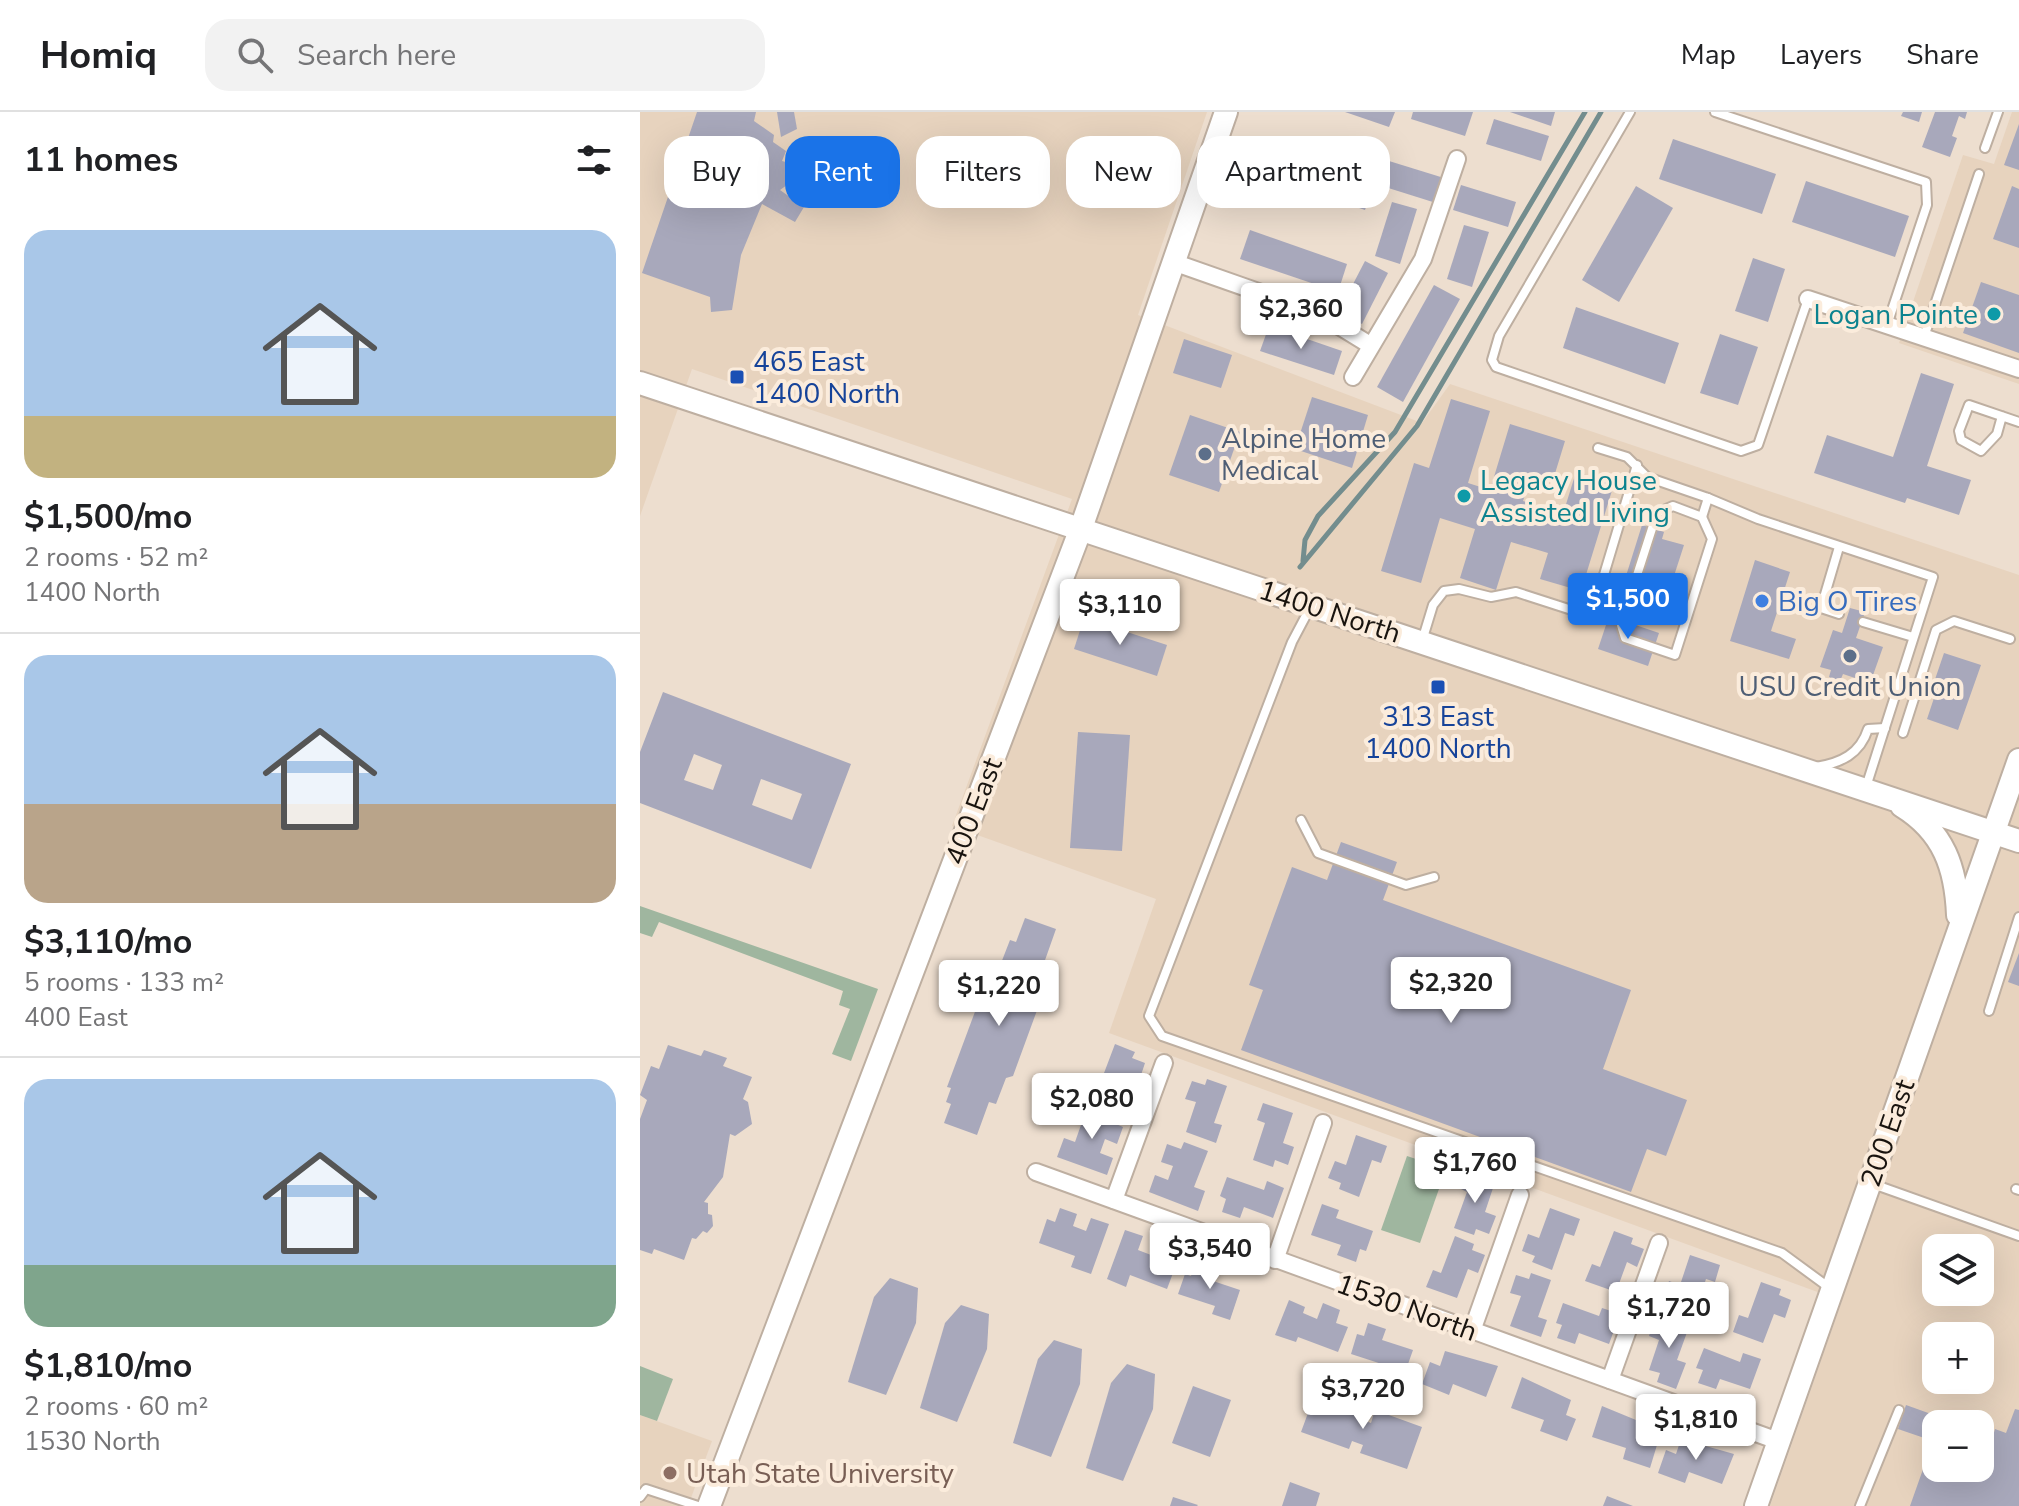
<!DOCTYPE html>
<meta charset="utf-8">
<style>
:root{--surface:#fff;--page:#f2f2f2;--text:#202124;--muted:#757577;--line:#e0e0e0;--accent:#1a73e8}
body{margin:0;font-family:"Nunito Sans",sans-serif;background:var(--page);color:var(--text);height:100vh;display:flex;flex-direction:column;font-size:30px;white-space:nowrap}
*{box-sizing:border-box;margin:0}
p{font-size:26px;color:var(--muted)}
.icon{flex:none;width:44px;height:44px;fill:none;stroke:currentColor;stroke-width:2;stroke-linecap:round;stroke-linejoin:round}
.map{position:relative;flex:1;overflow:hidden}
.side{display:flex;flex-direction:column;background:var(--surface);width:640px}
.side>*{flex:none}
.top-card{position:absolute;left:24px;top:24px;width:760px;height:72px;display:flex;gap:16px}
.fabs{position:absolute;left:1282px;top:1122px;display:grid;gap:16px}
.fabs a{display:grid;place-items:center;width:72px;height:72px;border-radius:16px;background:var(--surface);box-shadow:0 8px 32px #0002;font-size:40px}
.price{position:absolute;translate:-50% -68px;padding:0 18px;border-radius:8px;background:#fff;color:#222;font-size:26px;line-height:52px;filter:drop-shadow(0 2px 4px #0008)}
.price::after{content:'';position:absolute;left:50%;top:48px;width:24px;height:18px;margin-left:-12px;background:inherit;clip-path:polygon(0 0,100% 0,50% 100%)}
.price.current{background:var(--accent);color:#fff}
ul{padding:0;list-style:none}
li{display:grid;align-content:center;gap:16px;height:424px;padding:0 24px}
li+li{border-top:2px solid var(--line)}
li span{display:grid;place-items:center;height:248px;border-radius:24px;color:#555}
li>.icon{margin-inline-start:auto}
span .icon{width:144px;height:144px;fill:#fffc;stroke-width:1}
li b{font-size:34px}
h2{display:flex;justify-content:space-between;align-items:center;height:96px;padding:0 24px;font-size:34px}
.pill{padding:0 28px;border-radius:24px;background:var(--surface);box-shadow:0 8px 32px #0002;font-size:28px;line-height:72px}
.pill.current{background:var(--accent);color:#fff}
header{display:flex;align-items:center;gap:48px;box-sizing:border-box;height:112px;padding:0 40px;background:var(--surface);border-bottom:2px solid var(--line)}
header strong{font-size:38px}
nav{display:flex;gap:44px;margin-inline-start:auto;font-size:28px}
.search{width:560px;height:72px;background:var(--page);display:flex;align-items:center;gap:20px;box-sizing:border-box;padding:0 28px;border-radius:24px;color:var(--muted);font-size:30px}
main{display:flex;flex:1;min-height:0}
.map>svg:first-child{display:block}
</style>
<header>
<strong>Homiq</strong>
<div class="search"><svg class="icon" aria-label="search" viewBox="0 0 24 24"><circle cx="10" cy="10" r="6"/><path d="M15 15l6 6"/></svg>Search here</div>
<nav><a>Map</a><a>Layers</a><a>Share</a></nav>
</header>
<main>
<section class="side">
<h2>11 homes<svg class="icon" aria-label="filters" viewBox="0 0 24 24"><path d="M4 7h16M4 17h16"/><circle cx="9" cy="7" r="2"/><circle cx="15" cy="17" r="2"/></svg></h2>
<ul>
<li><span style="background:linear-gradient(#a9c7e8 75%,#c2b280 0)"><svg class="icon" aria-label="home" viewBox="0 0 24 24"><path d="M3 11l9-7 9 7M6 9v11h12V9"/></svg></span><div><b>$1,500/mo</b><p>2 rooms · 52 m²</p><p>1400 North</p></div></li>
<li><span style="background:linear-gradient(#a9c7e8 60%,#b9a48a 0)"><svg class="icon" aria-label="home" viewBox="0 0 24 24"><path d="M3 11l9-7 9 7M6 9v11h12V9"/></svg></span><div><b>$3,110/mo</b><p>5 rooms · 133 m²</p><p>400 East</p></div></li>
<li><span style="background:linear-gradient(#a9c7e8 75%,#7fa58c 0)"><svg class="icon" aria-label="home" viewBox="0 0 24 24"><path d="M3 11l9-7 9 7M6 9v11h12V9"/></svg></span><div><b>$1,810/mo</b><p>2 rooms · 60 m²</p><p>1530 North</p></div></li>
</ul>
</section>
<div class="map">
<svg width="1379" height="1394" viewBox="0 0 1379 1394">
<rect width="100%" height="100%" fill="#eddecf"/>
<g fill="#e7d3be" fill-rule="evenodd">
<path d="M0,0H567L498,203L782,311L810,272L1379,463V1394H1130L1202,1189L469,921L516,787L312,714L432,387L52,257L0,404ZM1296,1136H1340V1180H1296ZM1296,1224H1340V1268H1296ZM1296,1312H1340V1356H1296Z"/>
<path d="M1372,0H1379V272L1259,231L1323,43L1354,52Z"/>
<path d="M0,1303L72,1329L48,1394H0Z"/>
</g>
<g fill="#9fb69f">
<path d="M0,794L238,877L211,949L192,942L210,897L199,893L203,879L19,810L12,825L0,821Z"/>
<path d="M767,1044L806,1057L780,1131L741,1118Z"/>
<path d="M0,1254L33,1267L17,1309L0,1303Z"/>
</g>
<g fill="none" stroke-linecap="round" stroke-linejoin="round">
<g stroke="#738d8e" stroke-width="5">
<path d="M663,449L665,428L678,404L755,320L945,0"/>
<path d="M660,455L777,314L961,0"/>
</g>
</g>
<g fill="#a8a8bb" fill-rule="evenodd">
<path d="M57,0H116L114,9L134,23L133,30L146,39L142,49L153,52L147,73L140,78L164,95L155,110L122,92L101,143L92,198L71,200L70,185L2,161Z"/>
<path d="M137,0H154L157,17L141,25Z"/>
<path d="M705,0H755L749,15Z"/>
<path d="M773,0H833L825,24L771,7Z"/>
<path d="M870,0H915L911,14Z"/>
<path d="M1263,0H1282L1279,10L1261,4Z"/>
<path d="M1295,0H1327L1325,7L1319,4L1312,24L1317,26L1310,45L1282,35Z"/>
<path d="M854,7L909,24L901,49L846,32Z"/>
<path d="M1379,12V58L1364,53Z"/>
<path d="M1033,27L1136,62L1122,102L1019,67Z"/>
<path d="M621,32L735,70L725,98L612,60Z"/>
<path d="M749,49L804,66L796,91L742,74Z"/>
<path d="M1166,69L1269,104L1255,145L1152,110Z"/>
<path d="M821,73L876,90L868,115L813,98Z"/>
<path d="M996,74L1033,96L979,190L942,168Z"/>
<path d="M1372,74L1379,77V136L1353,127Z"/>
<path d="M752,90L777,97L760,152L735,144Z"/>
<path d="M824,113L849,120L832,175L807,167Z"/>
<path d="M610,118L707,152L698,180L600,147Z"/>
<path d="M1113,146L1145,157L1128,210L1095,199Z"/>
<path d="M725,149L748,161L722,212L699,199Z"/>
<path d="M1341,170L1379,183V241L1323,221Z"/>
<path d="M794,173L820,187L763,290L737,275Z"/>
<path d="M936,195L1039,231L1025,272L923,236Z"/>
<path d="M629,214L702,239L694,263L620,239Z"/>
<path d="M1080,222L1118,235L1098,293L1060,281Z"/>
<path d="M544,227L592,243L581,276L533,261Z"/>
<path d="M1281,261L1314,272L1287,354L1331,368L1319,403L1267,386L1265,391L1174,361L1187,323L1253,345Z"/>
<path d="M672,285L728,303L712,356L655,337Z"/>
<path d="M811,287L850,299L828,371L850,378L870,312L925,329L913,368L892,362L883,389L923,402L936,360L974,372L941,479L900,467L908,441L871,430L856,478L820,466L835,417L800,406L781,471L741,459L774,351L789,356Z"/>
<path d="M550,303L600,320L579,380L529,363Z"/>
<path d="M1002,413L1024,420L1022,427L1044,433L1020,507L1003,502L1001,507L975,499Z"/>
<path d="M1115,448L1150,460L1131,519L1156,527L1149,547L1090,529Z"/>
<path d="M1210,496L1225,500L1216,526L1243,535L1232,566L1223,563L1221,568L1203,562L1200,569L1189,565L1191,558L1180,555L1193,518L1202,521Z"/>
<path d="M969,504L1019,521L1008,554L958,537Z"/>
<path d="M444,506L527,533L517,564L434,537Z"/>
<path d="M1304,541L1341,553L1318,618L1287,607L1295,583L1290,582Z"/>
<path d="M23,580L211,652L171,757L0,691V640ZM54,642L82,653L73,678L44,668ZM121,667L162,682L152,708L112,693Z"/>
<path d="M438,620L490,623L482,739L430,736Z"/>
<path d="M701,730L757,750L743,788L991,878L963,957L1047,988L1026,1044L1007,1037L991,1080L601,938L623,878L609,873L652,755L687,768Z"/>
<path d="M385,806L416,817L404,851L409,853L399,881L403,882L373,964L366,966L356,992L349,990L337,1023L304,1011L311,992L306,990L311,976L307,975L349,862L356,864L370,828L376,830Z"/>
<path d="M1379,841V874L1368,870Z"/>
<path d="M475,932L495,940L492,946L505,951L499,969L488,965L477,994L447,983L453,966L461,969Z"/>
<path d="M28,933L61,944L64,938L87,946L83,954L112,965L103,987L108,990L112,1012L95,1024L90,1022L83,1065L64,1090L68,1091V1102L72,1103L73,1114L67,1121L63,1119L56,1127L52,1126L44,1148L14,1137L12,1142L0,1138V1007L7,988L0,983L11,954L19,957Z"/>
<path d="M567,967L587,974L574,1011L582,1013L576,1031L546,1020L556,990L545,987L552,969L565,973Z"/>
<path d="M623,991L653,1001L643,1031L654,1035L648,1053L635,1048L633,1055L613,1048L625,1011L617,1008Z"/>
<path d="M448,993L472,1002L469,1009L483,1015L477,1032L465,1027L460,1041L473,1046L467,1063L417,1045L424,1026L435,1030Z"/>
<path d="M716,1023L747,1034L741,1051L732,1048L719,1085L699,1077L701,1071L688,1066L695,1049L706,1053Z"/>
<path d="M544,1030L568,1039L554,1075L565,1079L558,1099L509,1080L515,1063L528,1068L533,1054L521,1050L527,1032L541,1037Z"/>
<path d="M825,1059L855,1070L845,1100L856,1104L849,1122L836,1117L834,1123L814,1116L827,1080L819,1076Z"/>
<path d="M587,1065L624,1078L627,1069L644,1076L633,1106L604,1095L600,1106L582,1100L586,1087L580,1084Z"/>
<path d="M682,1092L699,1098L696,1106L733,1119L726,1139L720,1137L716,1150L697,1143L701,1133L671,1123Z"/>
<path d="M420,1096L437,1102L433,1114L446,1119L451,1106L469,1112L451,1162L431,1155L435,1144L399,1131L407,1107L415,1110Z"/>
<path d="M910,1096L940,1107L934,1124L925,1121L912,1158L892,1150L895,1144L882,1139L888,1122L899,1126Z"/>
<path d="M485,1118L503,1124L498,1138L511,1143L516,1130L533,1136L528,1151L536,1153L527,1177L490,1163L486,1175L467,1167Z"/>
<path d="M974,1119L993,1126L991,1132L1004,1137L997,1155L987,1150L976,1180L945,1169L952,1152L960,1155Z"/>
<path d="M815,1124L834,1132L832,1138L845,1143L838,1161L828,1157L817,1186L786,1175L793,1158L801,1161Z"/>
<path d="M1050,1143L1080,1153L1075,1170L1066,1167L1054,1204L1034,1198L1036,1191L1023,1187L1029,1169L1040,1173Z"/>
<path d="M556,1151L574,1157L570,1168L600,1178L590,1208L572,1202L575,1194L538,1182L545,1162L551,1164Z"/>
<path d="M891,1161L911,1168L898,1205L907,1208L901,1225L870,1214L881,1184L870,1181L876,1163L889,1167Z"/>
<path d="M250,1166L278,1176L276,1211L246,1283L208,1270L234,1185Z"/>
<path d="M1121,1170L1141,1177L1139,1183L1151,1188L1145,1206L1134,1202L1123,1231L1093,1220L1099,1203L1108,1206Z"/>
<path d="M649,1188L665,1195L663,1201L677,1207L683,1191L700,1198L696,1211L708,1215L698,1240L658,1225L656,1230L635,1223Z"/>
<path d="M923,1191L959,1204L962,1196L980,1202L969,1232L939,1221L935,1232L917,1226L922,1213L916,1211Z"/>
<path d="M321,1193L349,1202L347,1237L317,1310L280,1296L305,1211Z"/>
<path d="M1030,1205L1050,1212L1037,1248L1046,1251L1036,1277L1017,1270L1020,1261L1009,1258L1019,1228L1009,1224L1015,1206L1028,1211Z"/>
<path d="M728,1211L746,1217L742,1228L773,1238L762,1269L745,1263L748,1254L711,1242L717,1222L724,1224Z"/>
<path d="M414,1228L442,1237L440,1272L411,1345L373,1331L398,1247Z"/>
<path d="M1064,1236L1100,1250L1103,1241L1121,1247L1110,1277L1080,1267L1076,1277L1058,1271L1063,1258L1056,1256Z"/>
<path d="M805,1239L858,1254L846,1285L813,1272L809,1283L782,1272L790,1250L800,1254Z"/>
<path d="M487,1252L515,1262L513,1297L483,1369L446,1356L471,1271Z"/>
<path d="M882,1265L931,1288L926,1303L936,1307L927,1329L900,1319L904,1308L871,1296Z"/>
<path d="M553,1274L591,1288L570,1345L532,1331Z"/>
<path d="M675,1282L723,1299L720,1307L731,1311L735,1298L782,1315L767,1357L720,1341L723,1333L712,1329L709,1337L661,1320Z"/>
<path d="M1266,1293L1319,1312H1296V1356H1340V1319L1353,1324L1355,1317L1366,1321L1375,1297L1379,1298V1394H1270L1293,1329L1258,1317Z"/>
<path d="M962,1294L1013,1315L1008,1330L1017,1333L1010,1356L983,1347L986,1336L952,1325Z"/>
<path d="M1041,1327L1094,1342L1082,1372L1049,1360L1045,1371L1018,1361L1026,1338L1036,1342Z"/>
<path d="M650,1370L680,1381L676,1394H642Z"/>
<path d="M967,1384L993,1394H963Z"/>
<path d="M533,1385L558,1393L557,1394H530Z"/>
</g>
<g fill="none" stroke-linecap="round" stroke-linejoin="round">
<g stroke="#beafa1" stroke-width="12">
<g id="lane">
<path d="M990,0L859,224L852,248L856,255L1101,339L1118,333L1168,187"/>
<path d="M1075,0L1286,70L1287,93L1247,213"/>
<path d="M1345,36L1358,0"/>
<path d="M1284,225L1339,62"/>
<path d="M1362,304L1357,322L1341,339L1321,328L1319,319L1329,293L1379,310"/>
<path d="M958,336L987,345L1007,365L1068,386L1062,405"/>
<path d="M1068,386L1118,407L1293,465L1226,675"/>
<path d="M1033,394L1062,405L1072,427L1035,543L985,526L981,513L1017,401Z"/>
<path d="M671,494L652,530L509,904L522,924L1142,1141L1191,1177"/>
<path d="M1199,502L1181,496L1199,435"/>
<path d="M1223,510L1273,525"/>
<path d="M782,529L793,493L804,479L819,477L851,485L876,480L941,501L954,496L997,353"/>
<path d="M1263,621L1296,518L1314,509L1370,527"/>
<path d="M1176,655C1201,651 1220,642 1228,617L1245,616"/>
<path d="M661,708L678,741L766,773L794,765"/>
<path d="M1349,899L1379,805"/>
<path d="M1233,1072L1379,1124"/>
<path d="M1376,1077L1379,1078"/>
<path d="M0,1385L6,1377L58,1394"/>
<path d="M1220,1394L1259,1298"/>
</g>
</g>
<g stroke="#beafa1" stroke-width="20">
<g id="street">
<path d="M533,150L678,201L730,233"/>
<path d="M1168,187L1379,257"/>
<path d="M713,265L783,147L817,47"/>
<path d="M396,1060L1138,1329"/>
<path d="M474,1088L524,951"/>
<path d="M635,1148L683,1011"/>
<path d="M832,1219L880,1083"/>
<path d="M970,1268L1019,1131"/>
</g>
</g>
<g stroke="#beafa1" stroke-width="26">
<g id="secondary">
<path d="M0,271L1379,729"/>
<path d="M1262,694C1304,720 1316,756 1318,803"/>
<path d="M69,1394L440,419L586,0"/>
<path d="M1116,1394L1379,648"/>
</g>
</g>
<use href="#lane" stroke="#fff" stroke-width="8"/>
<use href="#street" stroke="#fff" stroke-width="16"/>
<use href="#secondary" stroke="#fff" stroke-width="22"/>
</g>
<g fill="#0f9aa8" stroke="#fbecdc" stroke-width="3">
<circle cx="1354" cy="202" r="8"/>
<circle cx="824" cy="384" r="8"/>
</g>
<g fill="#1a4fb4" stroke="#fbecdc" stroke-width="3">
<rect x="89" y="257" width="16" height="16" rx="4"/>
<rect x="790" y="567" width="16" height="16" rx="4"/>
</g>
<g fill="#5c6f8a" stroke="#fbecdc" stroke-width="3">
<circle cx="565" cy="342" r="8"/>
<circle cx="1210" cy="544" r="8"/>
</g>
<circle fill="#3f7fe0" stroke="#fbecdc" stroke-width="3" cx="1122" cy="489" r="8"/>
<circle fill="#8d6e63" stroke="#fbecdc" stroke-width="3" cx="30" cy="1361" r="8"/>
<g text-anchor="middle" stroke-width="8" stroke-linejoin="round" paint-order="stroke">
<g font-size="28" fill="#0d838f" stroke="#fbecdc" text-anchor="end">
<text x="1338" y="212">Logan Pointe</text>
<text x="840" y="378" text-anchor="start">Legacy House<tspan x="840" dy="32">Assisted Living</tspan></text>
</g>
<g font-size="28" fill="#164399" stroke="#fbecdc" text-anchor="start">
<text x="113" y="259">465 East<tspan x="113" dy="32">1400 North</tspan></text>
<text x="798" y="614" text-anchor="middle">313 East<tspan x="798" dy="32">1400 North</tspan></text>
</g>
<g font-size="28" fill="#4e5e75" stroke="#fbecdc" text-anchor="start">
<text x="581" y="336">Alpine Home<tspan x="581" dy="32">Medical</tspan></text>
<text x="1210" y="584" text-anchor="middle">USU Credit Union</text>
</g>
<g font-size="28" fill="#366cbe" stroke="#fbecdc" text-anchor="start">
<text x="1138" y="499">Big O Tires</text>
</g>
<g font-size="28" fill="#19140f" stroke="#fbecdc">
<text transform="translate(690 499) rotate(18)" y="10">1400 North</text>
<text transform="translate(333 699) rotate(-69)" y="10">400 East</text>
<text transform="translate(1247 1021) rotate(-71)" y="10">200 East</text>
<text transform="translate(767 1195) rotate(20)" y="10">1530 North</text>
</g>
<g font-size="28" fill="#785e54" stroke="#fbecdc" text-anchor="start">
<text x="46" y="1371">Utah State University</text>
</g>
</g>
</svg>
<div class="fabs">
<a><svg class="icon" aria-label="layers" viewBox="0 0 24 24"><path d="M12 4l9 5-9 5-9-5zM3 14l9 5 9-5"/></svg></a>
<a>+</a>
<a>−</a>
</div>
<b class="price" style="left:661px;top:239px">$2,360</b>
<b class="price current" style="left:988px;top:529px">$1,500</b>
<b class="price" style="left:480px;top:535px">$3,110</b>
<b class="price" style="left:811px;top:913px">$2,320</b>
<b class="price" style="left:359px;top:916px">$1,220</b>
<b class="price" style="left:452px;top:1029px">$2,080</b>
<b class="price" style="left:835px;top:1093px">$1,760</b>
<b class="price" style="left:570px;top:1179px">$3,540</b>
<b class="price" style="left:1029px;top:1238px">$1,720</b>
<b class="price" style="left:723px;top:1319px">$3,720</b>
<b class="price" style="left:1056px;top:1350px">$1,810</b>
<div class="top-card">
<a class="pill">Buy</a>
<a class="pill current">Rent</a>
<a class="pill">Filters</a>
<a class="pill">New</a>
<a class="pill">Apartment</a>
</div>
</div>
</main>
